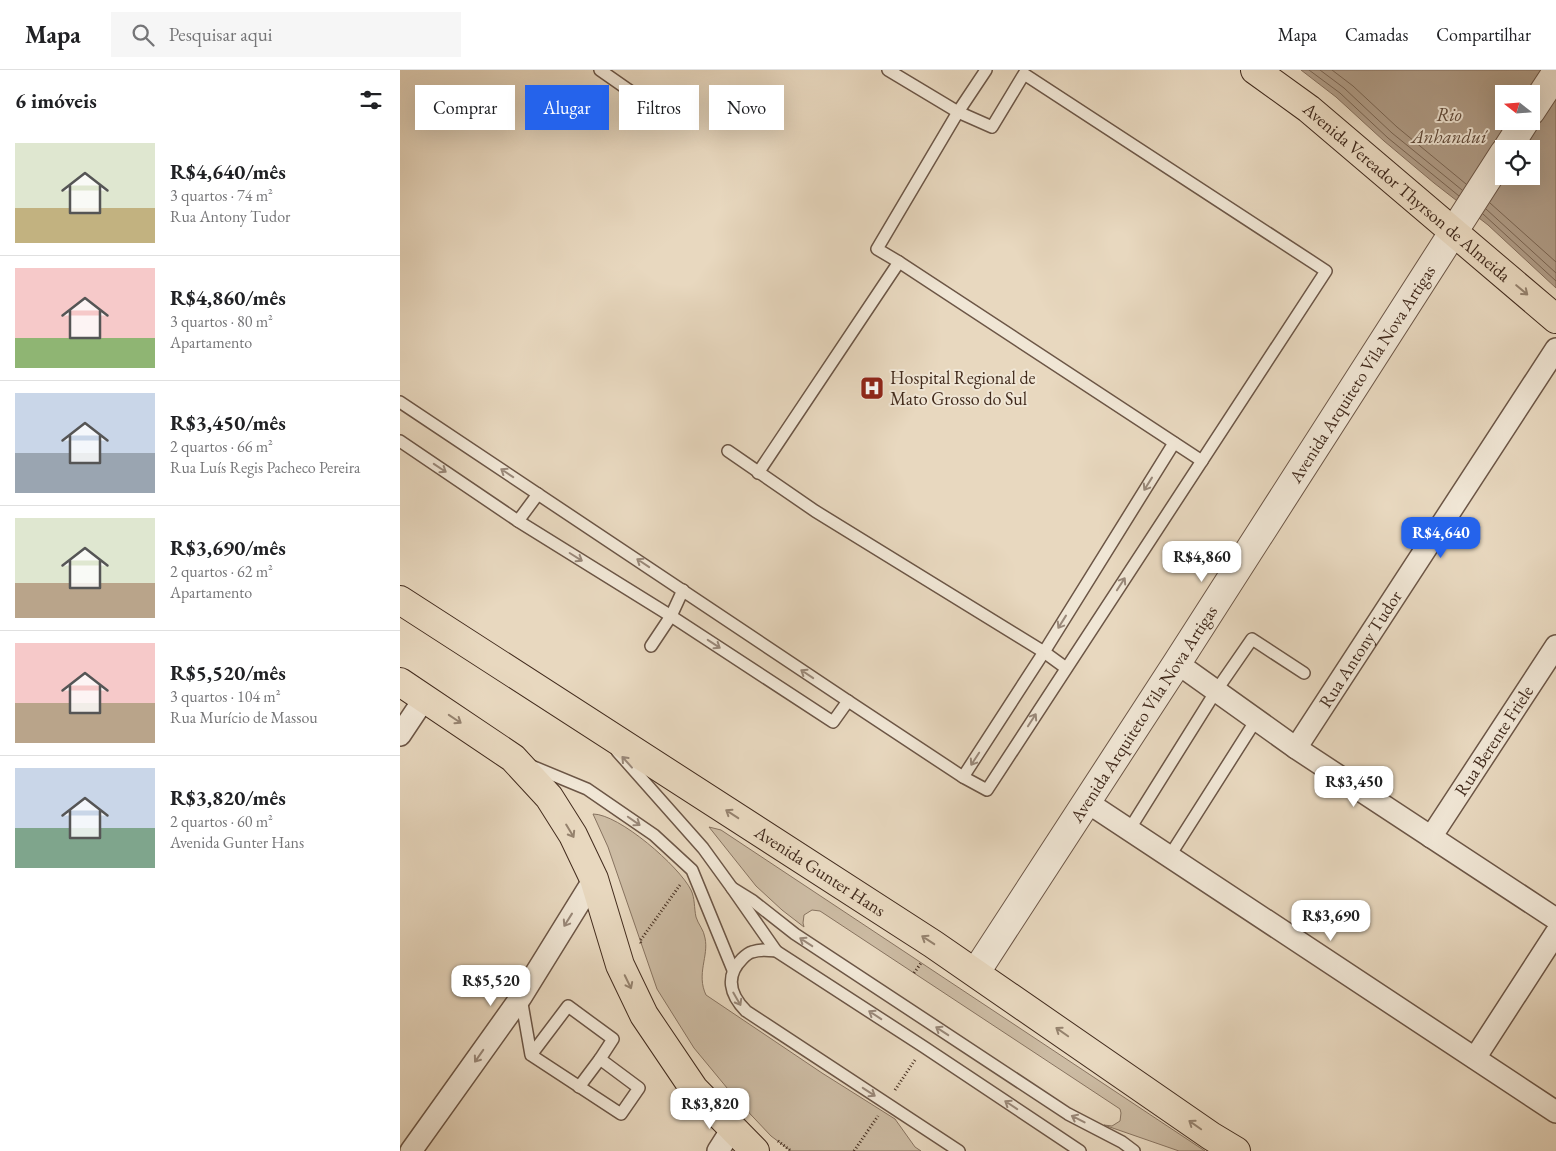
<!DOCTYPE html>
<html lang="pt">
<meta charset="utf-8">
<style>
:root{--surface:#fff;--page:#f6f6f6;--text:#202124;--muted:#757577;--line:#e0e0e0;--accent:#2563eb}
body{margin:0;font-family:"EB Garamond",serif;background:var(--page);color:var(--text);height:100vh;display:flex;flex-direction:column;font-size:19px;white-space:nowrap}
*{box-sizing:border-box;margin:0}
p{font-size:16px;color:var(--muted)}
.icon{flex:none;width:28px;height:28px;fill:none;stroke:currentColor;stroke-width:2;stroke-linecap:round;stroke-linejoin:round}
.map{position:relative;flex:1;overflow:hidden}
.side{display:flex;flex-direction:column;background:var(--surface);width:400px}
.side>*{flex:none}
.top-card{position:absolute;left:15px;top:15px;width:475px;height:45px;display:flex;gap:10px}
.needle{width:32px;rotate:287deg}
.buttons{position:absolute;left:1095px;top:15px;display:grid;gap:10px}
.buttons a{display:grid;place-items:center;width:45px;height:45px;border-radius:0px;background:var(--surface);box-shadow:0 5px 20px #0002;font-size:25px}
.price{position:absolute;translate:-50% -42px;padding:0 11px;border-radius:10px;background:#fff;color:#222;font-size:16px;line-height:32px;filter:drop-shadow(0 1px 2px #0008)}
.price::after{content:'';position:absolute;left:50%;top:30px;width:15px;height:11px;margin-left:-8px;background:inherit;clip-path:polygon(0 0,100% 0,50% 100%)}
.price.current{background:var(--accent);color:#fff}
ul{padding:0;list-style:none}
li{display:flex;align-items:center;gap:15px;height:125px;padding:0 15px}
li+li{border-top:1px solid var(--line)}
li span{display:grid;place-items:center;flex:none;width:140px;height:100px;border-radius:0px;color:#555}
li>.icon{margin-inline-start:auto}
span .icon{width:60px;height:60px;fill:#fffc;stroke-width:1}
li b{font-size:21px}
h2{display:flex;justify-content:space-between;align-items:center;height:60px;padding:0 15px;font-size:21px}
.tag{padding:0 18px;border-radius:0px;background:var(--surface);box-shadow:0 5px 20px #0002;font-size:18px;line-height:45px}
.tag.current{background:var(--accent);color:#fff}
header{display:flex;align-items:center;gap:30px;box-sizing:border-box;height:70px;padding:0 25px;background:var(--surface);border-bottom:1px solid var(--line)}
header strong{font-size:24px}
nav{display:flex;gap:28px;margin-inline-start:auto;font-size:18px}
.search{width:350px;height:45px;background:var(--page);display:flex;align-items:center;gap:12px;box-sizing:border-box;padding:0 18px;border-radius:0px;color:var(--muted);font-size:19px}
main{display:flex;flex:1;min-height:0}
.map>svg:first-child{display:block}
</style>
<header>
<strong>Mapa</strong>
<div class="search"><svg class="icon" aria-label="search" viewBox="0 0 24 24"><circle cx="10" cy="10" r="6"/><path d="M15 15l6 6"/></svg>Pesquisar aqui</div>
<nav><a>Mapa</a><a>Camadas</a><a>Compartilhar</a></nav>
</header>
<main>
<section class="side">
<h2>6 imóveis<svg class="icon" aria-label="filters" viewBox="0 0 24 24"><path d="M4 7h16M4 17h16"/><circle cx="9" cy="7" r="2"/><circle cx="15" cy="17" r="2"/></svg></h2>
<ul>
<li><span style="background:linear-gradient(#dfe7d0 65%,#c2b280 0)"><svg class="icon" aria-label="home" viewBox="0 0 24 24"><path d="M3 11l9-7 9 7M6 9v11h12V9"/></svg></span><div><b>R$4,640/mês</b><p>3 quartos · 74 m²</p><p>Rua Antony Tudor</p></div></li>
<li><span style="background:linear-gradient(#f6c9c9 70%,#8fb573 0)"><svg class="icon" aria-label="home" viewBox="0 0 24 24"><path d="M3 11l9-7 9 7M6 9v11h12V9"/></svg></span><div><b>R$4,860/mês</b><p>3 quartos · 80 m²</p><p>Apartamento</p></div></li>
<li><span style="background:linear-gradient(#c9d6e8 60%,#9aa5b1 0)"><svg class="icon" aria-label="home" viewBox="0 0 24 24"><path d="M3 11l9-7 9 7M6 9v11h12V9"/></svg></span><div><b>R$3,450/mês</b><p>2 quartos · 66 m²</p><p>Rua Luís Regis Pacheco Pereira</p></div></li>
<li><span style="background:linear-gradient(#dfe7d0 65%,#b9a48a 0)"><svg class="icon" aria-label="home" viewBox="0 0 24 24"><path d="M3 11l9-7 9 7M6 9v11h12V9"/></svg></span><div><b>R$3,690/mês</b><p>2 quartos · 62 m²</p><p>Apartamento</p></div></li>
<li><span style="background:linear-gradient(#f6c9c9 60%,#b9a48a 0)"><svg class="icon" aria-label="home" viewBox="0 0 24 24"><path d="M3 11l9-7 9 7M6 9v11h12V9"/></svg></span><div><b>R$5,520/mês</b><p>3 quartos · 104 m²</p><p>Rua Murício de Massou</p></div></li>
<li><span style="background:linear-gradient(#c9d6e8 60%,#7fa58c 0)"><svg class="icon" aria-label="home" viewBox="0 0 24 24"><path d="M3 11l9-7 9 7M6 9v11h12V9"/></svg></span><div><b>R$3,820/mês</b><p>2 quartos · 60 m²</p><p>Avenida Gunter Hans</p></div></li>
</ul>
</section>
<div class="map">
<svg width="1156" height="1081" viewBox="0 0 1156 1081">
<rect width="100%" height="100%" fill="#e8d8bf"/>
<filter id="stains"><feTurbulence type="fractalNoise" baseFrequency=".004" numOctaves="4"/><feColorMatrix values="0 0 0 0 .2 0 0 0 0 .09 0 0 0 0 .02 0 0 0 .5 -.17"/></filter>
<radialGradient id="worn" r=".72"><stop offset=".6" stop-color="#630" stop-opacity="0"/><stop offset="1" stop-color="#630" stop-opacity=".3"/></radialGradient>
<g fill="#ccbba3" stroke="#877360">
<path d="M193,744C219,744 279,796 291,820C295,828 294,838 296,847C298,854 304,860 305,868C309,886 296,904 306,925L422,1003L495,1049L515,1077L521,1081H391L371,1066L337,1030L294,978L257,919L208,777Z"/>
<path d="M309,757L321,760L805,1081H779L704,1055L712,1056L720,1051L721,1043L720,1039L420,841L412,840L404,845L403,853L404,857L382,840L356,816Z"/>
</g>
<path fill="#b09d88" stroke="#846f5d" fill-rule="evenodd" d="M901,0H1141L1156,23V218L1088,155L1034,113L984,71L936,27ZM1104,24H1131V51H1104ZM1104,79H1131V106H1104Z"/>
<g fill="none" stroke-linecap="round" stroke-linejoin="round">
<g stroke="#796452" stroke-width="1">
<path d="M909,0L940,23L988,68L1059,126"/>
<path d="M920,0L944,18L992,63L1062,120"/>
<path d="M932,0L953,16L997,57L1066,114"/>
<path d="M1090,133L1156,192"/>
<path d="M1086,139L1156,203"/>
<path d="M1083,144L1156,211"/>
</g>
<g stroke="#6c5646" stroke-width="14">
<g id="service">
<path d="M200,0L243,30"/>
<path d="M586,0L558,42L477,179L499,192L802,391"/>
<path d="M0,332L448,631L563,707L587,720L926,201L624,4L592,57L558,42L488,0"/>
<path d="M0,371L118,451L271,546L433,652L448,631"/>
<path d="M328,381L415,441L644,582L666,598"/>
<path d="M358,403L499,192"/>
<path d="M118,451L138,424"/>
<path d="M251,576L271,546L283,520"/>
<path d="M217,681L303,778L332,818L376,881"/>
<path d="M129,695L187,719L254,765L292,800L333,900"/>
<path d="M563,707L644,582L774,373"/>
<path d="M729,760L816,621L852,569L904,603"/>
<path d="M769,787L856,650"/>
<path d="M332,818L353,831L395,864L668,1044L722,1072L734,1081"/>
<path d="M121,928L131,985L221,1044L239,1018L200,989L213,969L168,936L131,985"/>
<path d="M179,1017L200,989"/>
<path d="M559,1081L346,941C330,925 325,906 342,889C345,886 348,883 352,882C360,879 367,880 376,881L524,977L680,1081"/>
</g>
</g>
<g stroke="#6c5646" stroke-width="24">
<g id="minor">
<path d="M777,593L896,678L1156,849"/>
<path d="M0,665L24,629"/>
<path id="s1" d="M896,678L1156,279"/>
<path d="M687,732L1156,1042"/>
<path id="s2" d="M1031,767L1156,576"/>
<path d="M1075,988L1156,863"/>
<path d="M11,1081L121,927L194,809"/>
<path d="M318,1081L332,1059"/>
</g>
</g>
<g stroke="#6c5646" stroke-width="30">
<g id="tertiary">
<path d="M1131,41L1156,3"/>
<path d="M1107,79L1125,51"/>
<path id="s3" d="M576,902L777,593L1104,83"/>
</g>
</g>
<g stroke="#422b1d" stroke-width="30">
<g id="primary">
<path id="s4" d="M855,0L909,39L1156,249"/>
<path id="s5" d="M0,530L533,874L811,1066L836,1081"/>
<path d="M0,612L113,688L149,727L173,765L194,809L220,895L244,945L294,1019L355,1081"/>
</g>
</g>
<g stroke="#422b1d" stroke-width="3" stroke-dasharray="1 2.5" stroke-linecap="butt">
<path d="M241,873L240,871L280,815"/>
<path d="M514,903L521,893"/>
<path d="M495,1020L515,990"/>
<path d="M378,1071L391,1081"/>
<path d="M454,1081L478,1046"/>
</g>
<use href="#service" stroke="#f0e6d5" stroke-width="11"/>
<use href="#minor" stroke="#f0e6d5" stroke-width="21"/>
<use href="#tertiary" stroke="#f0e6d5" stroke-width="28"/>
<use href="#primary" stroke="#e8d8bf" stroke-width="28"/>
</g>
<defs><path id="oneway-shaft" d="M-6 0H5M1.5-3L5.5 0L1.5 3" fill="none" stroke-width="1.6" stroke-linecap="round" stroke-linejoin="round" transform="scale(1.25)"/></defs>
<g stroke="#95826e">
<use href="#oneway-shaft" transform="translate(1122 220) rotate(40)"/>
<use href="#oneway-shaft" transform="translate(55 649) rotate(34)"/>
<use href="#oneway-shaft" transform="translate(332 744) rotate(-147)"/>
<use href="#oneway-shaft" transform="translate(170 761) rotate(59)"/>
<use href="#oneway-shaft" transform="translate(528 870) rotate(-147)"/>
<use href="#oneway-shaft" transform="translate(228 912) rotate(64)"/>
<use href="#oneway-shaft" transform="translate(662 962) rotate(-145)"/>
<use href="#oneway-shaft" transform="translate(795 1055) rotate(-145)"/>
</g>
<g stroke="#998879">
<use href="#oneway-shaft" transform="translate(40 398) rotate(34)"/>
<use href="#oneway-shaft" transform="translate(107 403) rotate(-146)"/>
<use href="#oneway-shaft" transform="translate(748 414) rotate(122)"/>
<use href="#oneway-shaft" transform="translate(176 487) rotate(32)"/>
<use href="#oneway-shaft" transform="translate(243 493) rotate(-146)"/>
<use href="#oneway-shaft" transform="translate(721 514) rotate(-57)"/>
<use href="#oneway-shaft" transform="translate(662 552) rotate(122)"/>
<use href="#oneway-shaft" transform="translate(314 574) rotate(33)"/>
<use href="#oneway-shaft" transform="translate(407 604) rotate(-146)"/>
<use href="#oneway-shaft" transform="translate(632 650) rotate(-57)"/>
<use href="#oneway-shaft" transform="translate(575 689) rotate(123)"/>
<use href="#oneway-shaft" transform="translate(227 692) rotate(-132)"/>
<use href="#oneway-shaft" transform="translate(234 751) rotate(35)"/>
<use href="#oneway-shaft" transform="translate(168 850) rotate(122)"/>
<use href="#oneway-shaft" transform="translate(406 872) rotate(-147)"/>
<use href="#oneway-shaft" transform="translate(337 929) rotate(60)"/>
<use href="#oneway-shaft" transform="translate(475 945) rotate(-147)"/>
<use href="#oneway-shaft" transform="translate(542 961) rotate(-147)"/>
<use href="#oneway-shaft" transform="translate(79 986) rotate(125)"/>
<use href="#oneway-shaft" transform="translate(469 1022) rotate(33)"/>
<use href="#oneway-shaft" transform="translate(611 1035) rotate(-146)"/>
<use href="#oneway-shaft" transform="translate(678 1049) rotate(-153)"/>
</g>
<defs>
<g id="hospital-square" transform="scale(1.25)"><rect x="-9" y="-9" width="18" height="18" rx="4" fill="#8f2418" stroke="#f0e6d5"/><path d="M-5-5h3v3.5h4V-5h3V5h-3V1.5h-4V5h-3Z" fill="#fff"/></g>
</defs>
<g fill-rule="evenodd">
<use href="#hospital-square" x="472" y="318"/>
</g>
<g text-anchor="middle" stroke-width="4" stroke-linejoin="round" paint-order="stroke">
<g font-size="18" fill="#422b1d" stroke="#f0e6d5">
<text dy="6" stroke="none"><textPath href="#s4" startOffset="195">Avenida Vereador Thyrson de Almeida</textPath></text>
<text dy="6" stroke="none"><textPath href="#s3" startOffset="712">Avenida Arquiteto Vila Nova Artigas</textPath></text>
<text dy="6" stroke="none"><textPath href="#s1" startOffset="118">Rua Antony Tudor</textPath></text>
<text dy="6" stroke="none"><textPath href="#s3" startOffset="308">Avenida Arquiteto Vila Nova Artigas</textPath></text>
<text dy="6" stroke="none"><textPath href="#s2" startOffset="115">Rua Berente Friele</textPath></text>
<text dy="6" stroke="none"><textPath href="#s5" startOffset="500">Avenida Gunter Hans</textPath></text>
</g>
<g font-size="18" fill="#422b1d" stroke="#f0e6d5" text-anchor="start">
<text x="490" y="314">Hospital Regional de<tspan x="490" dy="21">Mato Grosso do Sul</tspan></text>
</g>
<g font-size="19" font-style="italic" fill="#5e4838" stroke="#f0e6d5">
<text x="1049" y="51">Rio<tspan x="1049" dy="22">Anhanduí</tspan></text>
</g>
</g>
<rect width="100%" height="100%" filter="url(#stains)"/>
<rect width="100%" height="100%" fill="url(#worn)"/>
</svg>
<div class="buttons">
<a><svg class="needle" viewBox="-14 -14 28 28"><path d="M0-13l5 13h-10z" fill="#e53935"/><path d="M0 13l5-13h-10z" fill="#757577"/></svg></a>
<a><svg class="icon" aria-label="locate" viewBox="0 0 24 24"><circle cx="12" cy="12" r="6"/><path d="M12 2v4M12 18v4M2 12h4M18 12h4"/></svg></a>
</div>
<b class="price current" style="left:1041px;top:489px">R$4,640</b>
<b class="price" style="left:802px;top:513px">R$4,860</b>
<b class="price" style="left:954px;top:738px">R$3,450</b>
<b class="price" style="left:931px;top:872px">R$3,690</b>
<b class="price" style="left:91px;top:937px">R$5,520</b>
<b class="price" style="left:310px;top:1060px">R$3,820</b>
<div class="top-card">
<a class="tag">Comprar</a>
<a class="tag current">Alugar</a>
<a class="tag">Filtros</a>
<a class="tag">Novo</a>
</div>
</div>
</main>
